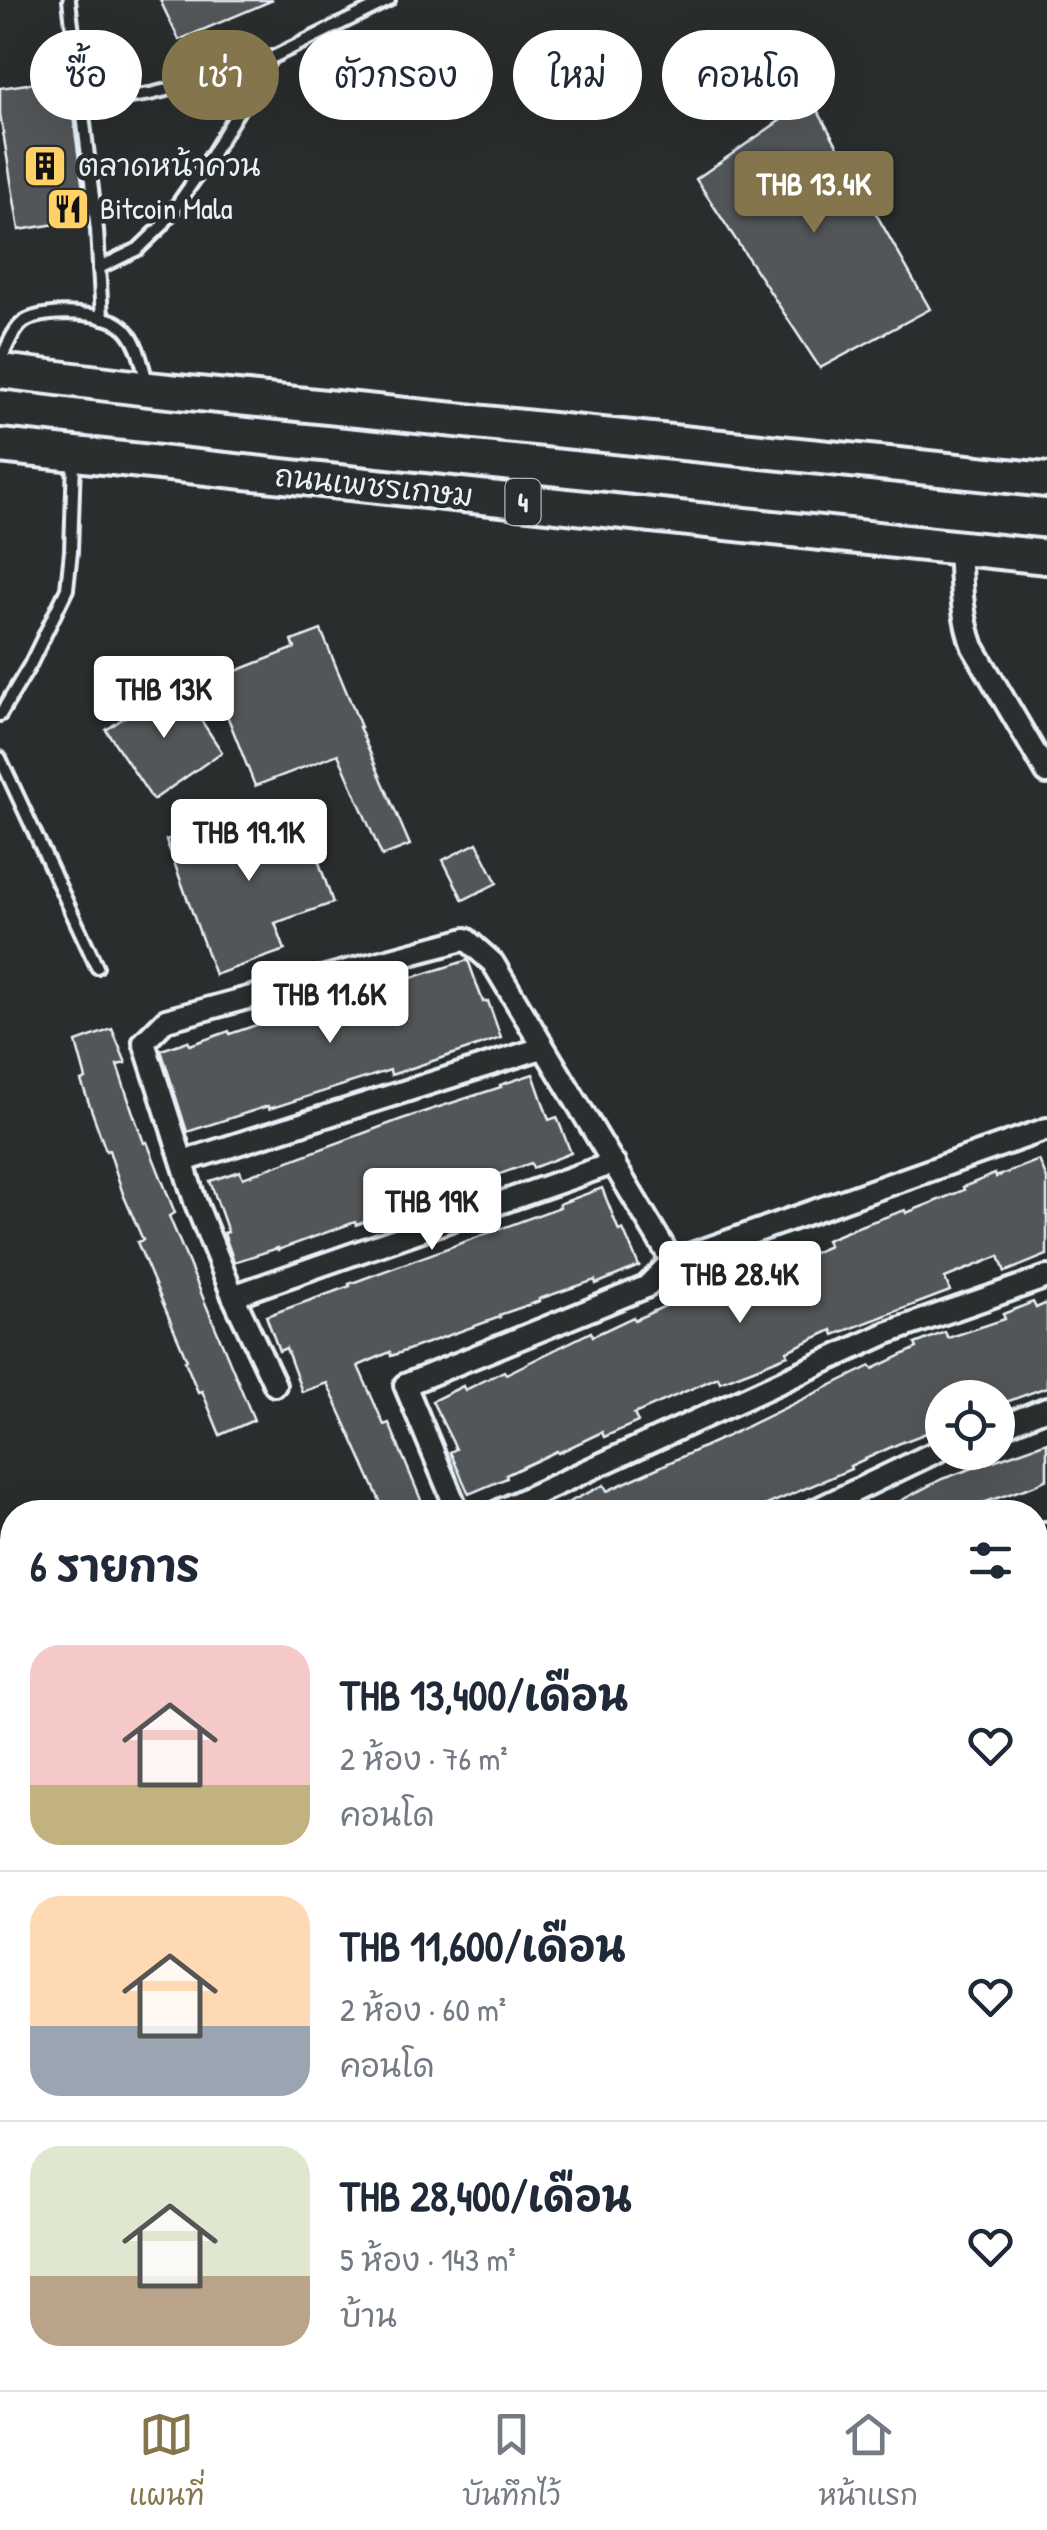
<!DOCTYPE html>
<html lang="th">
<meta charset="utf-8">
<style>
:root{--surface:#fff;--page:#f6f6f7;--text:#1f2937;--muted:#747a83;--line:#e0e1e3;--accent:#84754c}
body{margin:0;font-family:"Patrick Hand","Playpen Sans Thai",sans-serif;background:var(--page);color:var(--text);height:100vh;display:flex;flex-direction:column;font-size:38px;white-space:nowrap}
*{box-sizing:border-box;margin:0}
p{font-size:32px;color:var(--muted)}
.icon{flex:none;width:55px;height:55px;fill:none;stroke:currentColor;stroke-width:2;stroke-linecap:round;stroke-linejoin:round}
.map{position:relative;flex:1;overflow:hidden}
.sheet{position:absolute;left:0px;top:1500px;width:1048px;height:890px;display:flex;flex-direction:column;background:var(--surface);border-radius:40px 40px 0 0;box-shadow:0 10px 40px #0002}
.sheet>*{flex:none}
.banner{position:absolute;left:30px;top:30px;width:988px;height:90px;display:flex;gap:20px}
.tools{position:absolute;left:925px;top:1380px;display:grid;gap:20px}
.tools a{display:grid;place-items:center;width:90px;height:90px;border-radius:50%;background:var(--surface);box-shadow:0 10px 40px #0002;font-size:50px}
.price{position:absolute;translate:-50% -85px;padding:0 22px;border-radius:10px;background:#fff;color:#222;font-size:32px;line-height:65px;filter:drop-shadow(0 2px 5px #0008)}
.price::after{content:'';position:absolute;left:50%;top:60px;width:30px;height:22px;margin-left:-15px;background:inherit;clip-path:polygon(0 0,100% 0,50% 100%)}
.price.selected{background:var(--accent);color:#fff}
ul{padding:0;list-style:none}
li{display:flex;align-items:center;gap:30px;height:250px;padding:0 30px}
li+li{border-top:2px solid var(--line)}
li span{display:grid;place-items:center;flex:none;width:280px;height:200px;border-radius:30px;color:#555}
li>.icon{margin-inline-start:auto}
span .icon{width:120px;height:120px;fill:#fffc;stroke-width:1}
li b{font-size:42px}
h2{display:flex;justify-content:space-between;align-items:center;height:120px;padding:0 30px;font-size:42px}
.chip{padding:0 35px;border-radius:45px;background:var(--surface);box-shadow:0 10px 40px #0002;font-size:35px;line-height:90px}
.chip.selected{background:var(--accent);color:#fff}
.tab-bar{display:flex;justify-content:space-around;align-items:center;height:140px;border-top:2px solid var(--line);background:var(--surface);font-size:28px;color:var(--muted)}
.tab-bar a{display:grid;justify-items:center;gap:5px}
.tab-bar .selected{color:var(--accent)}
.map>svg:first-child{display:block}
</style>
<div class="map">
<svg width="1047" height="2390" viewBox="0 0 1047 2390">
<rect width="100%" height="100%" fill="#2a2d2e"/>
<filter id="ink" filterUnits="userSpaceOnUse"><feTurbulence type="fractalNoise" baseFrequency=".01" numOctaves="2"/><feDisplacementMap in="SourceGraphic" scale="20" xChannelSelector="R" yChannelSelector="G"/><feConvolveMatrix kernelMatrix="1 2 1 2 8 2 1 2 1" color-interpolation-filters="sRGB"/></filter>
<g filter="url(#ink)">
<g fill="#535759" stroke="#e8f1f8" stroke-width="2.5">
<path d="M160,0H273L179,40Z"/>
<path d="M68,78L87,219L19,230L0,114V88Z"/>
<path d="M811,99L930,309L820,368L696,179Z"/>
<path d="M321,630L361,727H359L410,845L382,856L338,754L255,786L213,680L295,648L292,641Z"/>
<path d="M176,682L222,752L153,800L106,730Z"/>
<path d="M299,804L333,903L275,923L285,950L215,975L166,840L201,827L205,836Z"/>
<path d="M477,843L497,883L463,900L443,860Z"/>
<path d="M468,960L483,1002L488,1001L501,1038L391,1075L390,1070L269,1109L268,1106L187,1132L161,1050L188,1041L190,1045L229,1031L230,1034L268,1021V1023Z"/>
<path d="M112,1029L126,1063L117,1065L132,1110L144,1143L147,1142L175,1213L169,1216L254,1420L220,1435L202,1391L198,1392L185,1361L187,1360L137,1242L143,1240L123,1194L109,1150L106,1151L81,1081L86,1079L76,1042Z"/>
<path d="M533,1074L549,1120L557,1117L571,1153L533,1168L531,1163L356,1225L355,1222L278,1250V1248L234,1262L224,1233L228,1232L210,1181L240,1171L243,1178L402,1119L501,1087L500,1085Z"/>
<path d="M1039,1160L1047,1179V1255L1005,1272L999,1256L945,1278L950,1291L834,1335L832,1330L787,1351L788,1355L756,1368L720,1382L718,1377L634,1414L638,1422L604,1437L602,1432L558,1453L557,1451L506,1475L507,1478L469,1494L450,1452L456,1449L432,1401L463,1386L465,1390L504,1371L506,1374L591,1332L593,1336L633,1317L635,1320L719,1281L724,1291L829,1246L826,1240L860,1226L905,1210L906,1213L964,1190L963,1187L995,1174L996,1177Z"/>
<path d="M602,1188L619,1231L623,1229L639,1266L596,1284L595,1280L539,1299L540,1301L499,1315L500,1317L391,1356L390,1352L358,1366L384,1425L389,1423L426,1512H385L327,1383L302,1392L286,1348L279,1351L266,1316L350,1286L349,1284L560,1207L559,1204Z"/>
<path d="M1033,1302L1036,1308L1047,1303V1387L998,1405V1398H942V1427L898,1444L850,1466L851,1469L750,1512H549L604,1485L607,1491L723,1438L871,1366L873,1369L917,1348L915,1344L945,1332L948,1338L1005,1319L1003,1314Z"/>
<path d="M1047,1442V1479L1033,1486L956,1512H879L942,1479Z"/>
</g>
<g fill="none" stroke-linecap="round" stroke-linejoin="round">
<g stroke="#e8f1f8" stroke-width="18">
<g id="service">
<path d="M69,0L97,230L102,318"/>
<path d="M81,104L150,94L200,82L269,59"/>
<path d="M99,268L138,249L162,226L209,159L271,58L389,0"/>
<path d="M0,361C6,350 13,328 25,321C45,309 108,311 124,328C139,342 142,366 148,385"/>
<path d="M0,715L30,665L67,589L71,551L74,460"/>
<path d="M0,758L97,967"/>
<path d="M400,2390L441,2378"/>
</g>
</g>
<g stroke="#e8f1f8" stroke-width="28">
<g id="minor">
<path d="M959,548C961,582 961,615 973,647L1047,773"/>
<path d="M184,1161L542,1048"/>
<path d="M233,1296L614,1163"/>
<path d="M275,1385L233,1296L195,1201L144,1042L166,1020L466,939L493,963L672,1261"/>
<path d="M998,1428L1047,1408"/>
<path d="M458,1512L405,1385L646,1287L672,1261L1047,1129"/>
<path d="M497,1512L887,1333L1047,1277"/>
<path d="M811,1512L942,1449"/>
<path d="M1047,1533H1044L1047,1557"/>
<path d="M1035,2049L1047,2046"/>
<path d="M1035,2217L1047,2215"/>
<path d="M0,2218L12,2214"/>
<path d="M0,2250L12,2251"/>
<path d="M866,2378L869,2390"/>
</g>
</g>
<g stroke="#e8f1f8" stroke-width="40">
<g id="trunk">
<path d="M0,371L149,389L1047,480"/>
<path d="M0,446L1047,557"/>
</g>
</g>
<use href="#service" stroke="#2a2d2e" stroke-width="10"/>
<use href="#minor" stroke="#2a2d2e" stroke-width="20"/>
<use href="#trunk" stroke="#2a2d2e" stroke-width="32"/>
</g>
</g>
<defs>
<g id="building-square" transform="scale(2.25)"><rect x="-9" y="-9" width="18" height="18" rx="4" fill="#ffd166" stroke="#2a2d2e"/><path d="M-4-6H4V6H1V3H-1V6H-4ZM-2.5-4.3h1.7v1.8h-1.7ZM.8-4.3h1.7v1.8H.8ZM-2.5-1h1.7V.8h-1.7ZM.8-1h1.7V.8H.8Z" fill="#111"/></g>
<g id="restaurant-square" transform="scale(2.25)"><rect x="-9" y="-9" width="18" height="18" rx="4" fill="#ffd166" stroke="#2a2d2e"/><path d="M-5-6h1v4h1v-4h1v4h1v-4h1v5L-1.5 .5V6h-2V.5L-5-1ZM5-6V6H3V1.5H1.5Q1.5-4 5-6Z" fill="#111"/></g>
</defs>
<g fill-rule="evenodd">
<use href="#building-square" x="45" y="166"/>
<use href="#restaurant-square" x="68" y="209"/>
</g>
<g text-anchor="middle" stroke-width="9" stroke-linejoin="round" paint-order="stroke">
<rect fill="#2a2d2e" stroke="#afb6bb" stroke-width="2.5" x="505.5" y="479" width="35" height="46" rx="8"/>
<g font-size="28" font-weight="bold" fill="#e8f1f8">
<text x="523" y="512">4</text>
</g>
<g font-size="30" fill="#e8f1f8" stroke="#2a2d2e" text-anchor="start">
<text x="78" y="176">ตลาดหน้าควน</text>
<text x="100" y="219">Bitcoin Mala</text>
</g>
<g font-size="30" fill="#e8f1f8" stroke="#2a2d2e">
<text transform="translate(374 486) rotate(6)" y="10">ถนนเพชรเกษม</text>
</g>
</g>
</svg>
<div class="tools">
<a><svg class="icon" aria-label="locate" viewBox="0 0 24 24"><circle cx="12" cy="12" r="6"/><path d="M12 2v4M12 18v4M2 12h4M18 12h4"/></svg></a>
</div>
<b class="price selected" style="left:814px;top:236px">THB 13.4K</b>
<b class="price" style="left:164px;top:741px">THB 13K</b>
<b class="price" style="left:249px;top:884px">THB 19.1K</b>
<b class="price" style="left:330px;top:1046px">THB 11.6K</b>
<b class="price" style="left:432px;top:1253px">THB 19K</b>
<b class="price" style="left:740px;top:1326px">THB 28.4K</b>
<div class="banner">
<a class="chip">ซื้อ</a>
<a class="chip selected">เช่า</a>
<a class="chip">ตัวกรอง</a>
<a class="chip">ใหม่</a>
<a class="chip">คอนโด</a>
</div>
<section class="sheet">
<h2>6 รายการ<svg class="icon" aria-label="filters" viewBox="0 0 24 24"><path d="M4 7h16M4 17h16"/><circle cx="9" cy="7" r="2"/><circle cx="15" cy="17" r="2"/></svg></h2>
<ul>
<li><span style="background:linear-gradient(#f6c9c9 70%,#c2b280 0)"><svg class="icon" aria-label="home" viewBox="0 0 24 24"><path d="M3 11l9-7 9 7M6 9v11h12V9"/></svg></span><div><b>THB 13,400/เดือน</b><p>2 ห้อง · 76 m²</p><p>คอนโด</p></div><svg class="icon" aria-label="heart" viewBox="0 0 24 24"><path d="M12 20l-8-8c-3-5 5-10 8-4 3-6 11-1 8 4z"/></svg></li>
<li><span style="background:linear-gradient(#ffd9b3 65%,#9aa5b1 0)"><svg class="icon" aria-label="home" viewBox="0 0 24 24"><path d="M3 11l9-7 9 7M6 9v11h12V9"/></svg></span><div><b>THB 11,600/เดือน</b><p>2 ห้อง · 60 m²</p><p>คอนโด</p></div><svg class="icon" aria-label="heart" viewBox="0 0 24 24"><path d="M12 20l-8-8c-3-5 5-10 8-4 3-6 11-1 8 4z"/></svg></li>
<li><span style="background:linear-gradient(#dfe7d0 65%,#b9a48a 0)"><svg class="icon" aria-label="home" viewBox="0 0 24 24"><path d="M3 11l9-7 9 7M6 9v11h12V9"/></svg></span><div><b>THB 28,400/เดือน</b><p>5 ห้อง · 143 m²</p><p>บ้าน</p></div><svg class="icon" aria-label="heart" viewBox="0 0 24 24"><path d="M12 20l-8-8c-3-5 5-10 8-4 3-6 11-1 8 4z"/></svg></li>
</ul>
</section>
</div>
<nav class="tab-bar">
<a class="selected"><svg class="icon" aria-label="map" viewBox="0 0 24 24"><path d="M3 6l6-2 6 2 6-2v14l-6 2-6-2-6 2zM9 4v14M15 6v14"/></svg>แผนที่</a>
<a><svg class="icon" aria-label="saved" viewBox="0 0 24 24"><path d="M7 4h10v16l-5-4-5 4z"/></svg>บันทึกไว้</a>
<a><svg class="icon" aria-label="home" viewBox="0 0 24 24"><path d="M3 11l9-7 9 7M6 9v11h12V9"/></svg>หน้าแรก</a>
</nav>
